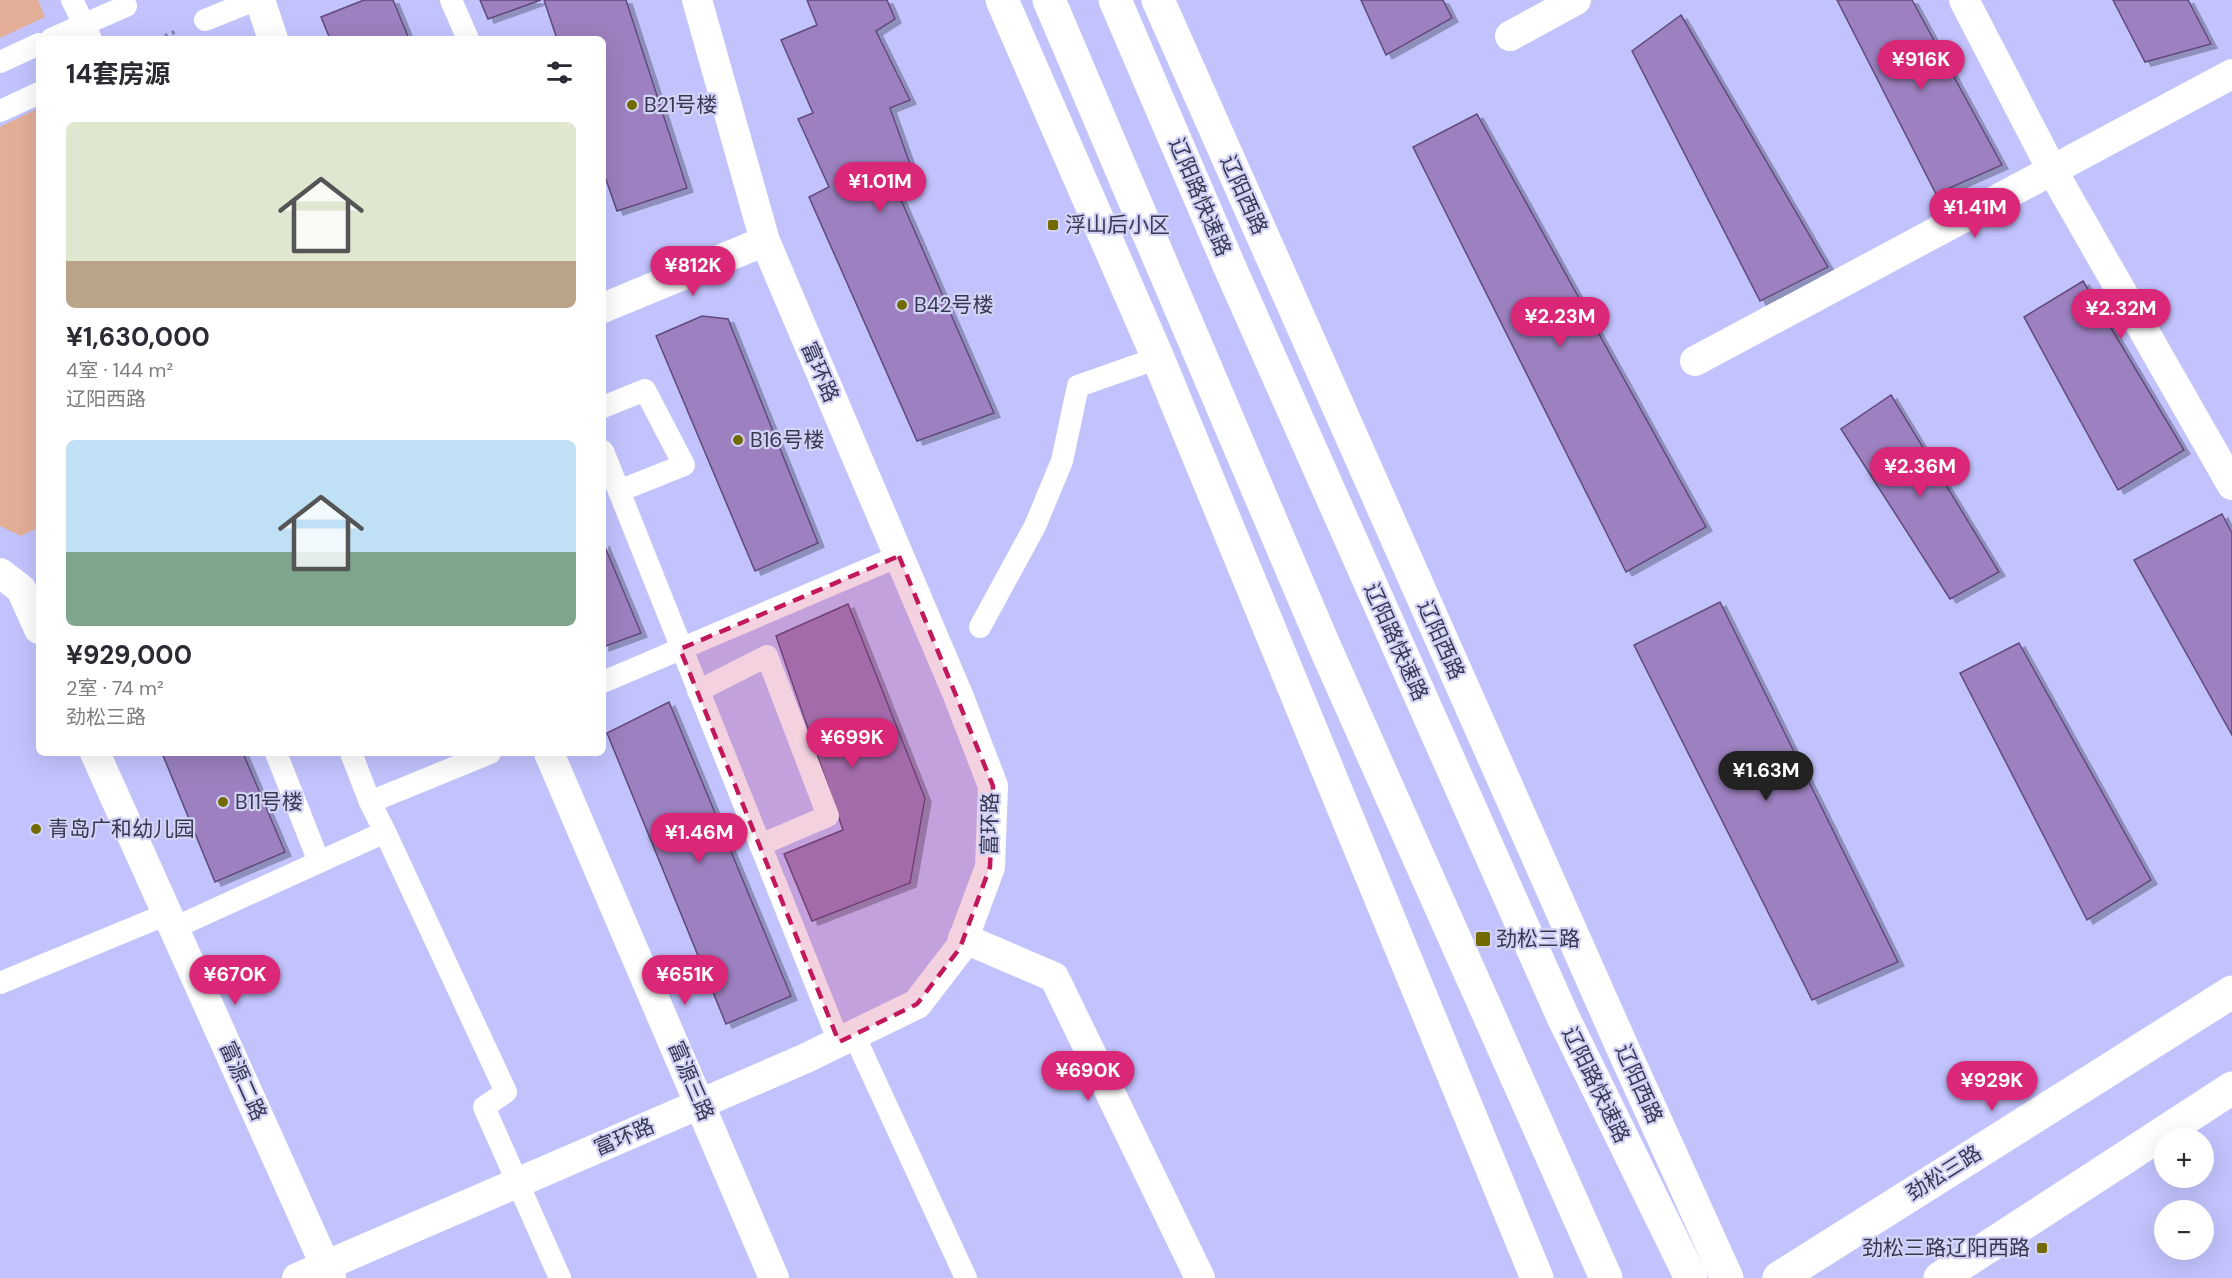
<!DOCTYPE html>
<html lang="zh">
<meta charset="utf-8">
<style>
:root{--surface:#fff;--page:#f2f2f3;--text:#2b2b33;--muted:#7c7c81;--accent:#db2777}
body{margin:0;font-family:"DM Sans","Noto Sans SC",sans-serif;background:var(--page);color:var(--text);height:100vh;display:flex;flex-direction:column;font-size:22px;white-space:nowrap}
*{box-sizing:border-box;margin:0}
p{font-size:20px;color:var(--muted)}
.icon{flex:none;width:33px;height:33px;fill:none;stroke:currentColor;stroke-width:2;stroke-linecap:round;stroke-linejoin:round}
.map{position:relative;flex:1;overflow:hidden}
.panel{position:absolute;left:36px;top:36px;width:570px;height:720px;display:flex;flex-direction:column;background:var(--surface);border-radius:9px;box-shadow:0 6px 24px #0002}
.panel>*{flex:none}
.fabs{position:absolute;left:2154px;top:1128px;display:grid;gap:12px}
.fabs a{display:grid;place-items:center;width:60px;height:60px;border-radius:50%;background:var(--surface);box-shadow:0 6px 24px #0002;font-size:30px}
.price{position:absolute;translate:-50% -51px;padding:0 14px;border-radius:21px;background:var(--accent);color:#fff;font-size:20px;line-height:39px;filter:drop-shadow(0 2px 3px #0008)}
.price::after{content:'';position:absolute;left:50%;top:36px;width:18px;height:14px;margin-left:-9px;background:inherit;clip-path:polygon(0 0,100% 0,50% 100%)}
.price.selected{background:#222;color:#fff}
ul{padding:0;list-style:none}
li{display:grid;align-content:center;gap:12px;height:318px;padding:0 30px}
li span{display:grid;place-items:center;height:186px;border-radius:9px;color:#555}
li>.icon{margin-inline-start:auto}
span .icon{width:108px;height:108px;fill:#fffc;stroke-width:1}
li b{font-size:26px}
h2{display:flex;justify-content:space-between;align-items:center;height:72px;padding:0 30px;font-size:26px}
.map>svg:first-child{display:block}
</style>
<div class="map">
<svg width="2232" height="1278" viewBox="0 0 2232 1278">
<defs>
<filter id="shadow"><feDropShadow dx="6" dy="4" stdDeviation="0" flood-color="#0004"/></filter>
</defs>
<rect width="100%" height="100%" fill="#c2c3fd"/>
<g fill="#e3ae98">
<path d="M0,0H38L45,17L0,38Z"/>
<path d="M39,108V527L21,536L0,526V127Z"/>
</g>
<g fill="#9c80bf" stroke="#604a7b" stroke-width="1.5" filter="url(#shadow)">
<path d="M364,0H393L409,39H330L321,17Z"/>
<path d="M480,0H541L488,19Z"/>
<path d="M544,0H626L687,188L617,211L603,171V39H557Z"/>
<path d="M807,0H887L895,19L876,31L910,100L890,108L915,178L895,186L994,413L917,441L809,197L829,187L798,119L813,113L781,40L817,25Z"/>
<path d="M1361,0H1443L1452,18L1386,55Z"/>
<path d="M1837,0H1912L2002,165L1936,194Z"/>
<path d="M2113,0H2188L2211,44L2145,62Z"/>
<path d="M1681,15L1828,267L1760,301L1632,51Z"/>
<path d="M1477,114L1706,527L1626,572L1413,147Z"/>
<path d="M2083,281L2184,450L2118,490L2024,317Z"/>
<path d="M702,316L728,319L818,543L755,571L656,336Z"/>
<path d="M1891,395L1999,572L1950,599L1841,429Z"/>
<path d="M2222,514L2232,533V735L2134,560Z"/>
<path d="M603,542L641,633L603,647Z"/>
<path d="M1720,602L1898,962L1812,1000L1634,645Z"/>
<path d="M848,604L925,798L910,883L812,921L784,854L843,830L776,636Z"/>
<path d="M2019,643L2151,880L2087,920L1960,673Z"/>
<path d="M669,702L791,996L726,1024L607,733Z"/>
<path d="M162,753H243L285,852L215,882Z"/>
</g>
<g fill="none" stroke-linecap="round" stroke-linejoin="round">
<path stroke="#8485b0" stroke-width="4" stroke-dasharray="3 4.5" stroke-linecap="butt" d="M158,39L177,31"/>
<g stroke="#fff" stroke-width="22">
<path d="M72,0L91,39"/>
<path d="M451,0L468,39"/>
<path d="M205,20L255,0"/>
<path d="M51,39L126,6"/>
<path d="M0,62L39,44"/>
<path d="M0,111L39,93"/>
<path d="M603,407L645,390L684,465L619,491"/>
<path d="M603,451L839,1042"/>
<path d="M980,627L1035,526L1062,461L1078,386L1158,358"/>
<path d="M603,682L899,556"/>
<path d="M698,691L767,656L828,816L760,845"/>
<path d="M276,753L319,862"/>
<path d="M351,753L370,802"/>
<path d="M385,832L506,1092L484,1107L560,1278"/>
<path d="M174,928L385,832L370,802L490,753"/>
<path d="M0,983L167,914"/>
<path d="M854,1035L966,1278"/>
</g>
<g stroke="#fff" stroke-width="30">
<path d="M260,0L273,39"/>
<path d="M1964,0L2052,170L2232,485"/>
<path d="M1510,36L1576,0"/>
<path d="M603,308L765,241"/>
<path d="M1695,361L2232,74"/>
<path d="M0,573L21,589L39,629"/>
<path d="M95,753L331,1278"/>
<path d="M549,753L774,1278"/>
<path d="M963,938L1054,977L1200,1278"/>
<path d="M297,1278L804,1059L917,1004L960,948L990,867L993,786L958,695L765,241L697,0"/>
</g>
<g stroke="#fff" stroke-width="33">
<path d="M1779,1278L2232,992"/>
<path d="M1940,1278L2232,1088"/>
</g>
<g stroke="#fff" stroke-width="33">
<path d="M1002,0L1158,358L1537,1278"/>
<path d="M1158,0L1624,1051L1727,1278"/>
</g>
<g stroke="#fff" stroke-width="33">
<path d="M1049,0L1324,645L1606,1278"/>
<path d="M1115,0L1231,270L1563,1017L1691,1278"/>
</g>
</g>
<path fill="#c2185b" fill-opacity="0.2" stroke="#c2185b" stroke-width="4.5" stroke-dasharray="12 8" stroke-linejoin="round" d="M899,556L993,786L990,867L960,948L917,1004L839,1042L680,649Z"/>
<g fill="#726a02" stroke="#d2d3f6" stroke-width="2">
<circle cx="632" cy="105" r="6"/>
<rect x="1047" y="219" width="12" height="12" rx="3"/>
<circle cx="902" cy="305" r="6"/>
<circle cx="738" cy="440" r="6"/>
<circle cx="223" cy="802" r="6"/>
<circle cx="36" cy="829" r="6"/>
<rect x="1475" y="931" width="16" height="16" rx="3"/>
<rect x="2036" y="1242" width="12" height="12" rx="3"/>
</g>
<g text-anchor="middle" stroke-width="4.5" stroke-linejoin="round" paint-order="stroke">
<g font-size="21" fill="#383850" stroke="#d2d3f6" text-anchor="start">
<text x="644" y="112">B21号楼</text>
<text x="1065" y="232">浮山后小区</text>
<text x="914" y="312">B42号楼</text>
<text x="750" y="447">B16号楼</text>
<text x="235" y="809">B11号楼</text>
<text x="48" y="836">青岛广和幼儿园</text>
<text x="1496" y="946">劲松三路</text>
<text x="2030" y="1255" text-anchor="end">劲松三路辽阳西路</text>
</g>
<g font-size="21" fill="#383850" stroke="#d2d3f6">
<text transform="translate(1244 195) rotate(66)" y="7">辽阳西路</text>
<text transform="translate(1200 197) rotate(67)" y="7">辽阳路快速路</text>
<text transform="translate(820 372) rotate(67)" y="7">富环路</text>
<text transform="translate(1441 640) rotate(66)" y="7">辽阳西路</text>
<text transform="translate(1396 642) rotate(66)" y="7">辽阳路快速路</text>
<text transform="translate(990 824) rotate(-89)" y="7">富环路</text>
<text transform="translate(243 1081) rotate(66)" y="7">富源二路</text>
<text transform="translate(691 1081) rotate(67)" y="7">富源三路</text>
<text transform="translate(1639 1084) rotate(66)" y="7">辽阳西路</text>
<text transform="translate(1596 1085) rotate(64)" y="7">辽阳路快速路</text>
<text transform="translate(624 1137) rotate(-23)" y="7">富环路</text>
<text transform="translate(1944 1173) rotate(-32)" y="7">劲松三路</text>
</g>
</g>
</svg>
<div class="fabs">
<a>+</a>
<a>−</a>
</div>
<b class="price" style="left:1921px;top:91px">¥916K</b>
<b class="price" style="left:880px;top:213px">¥1.01M</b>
<b class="price" style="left:1975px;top:239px">¥1.41M</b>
<b class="price" style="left:693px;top:297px">¥812K</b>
<b class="price" style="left:2121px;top:340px">¥2.32M</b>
<b class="price" style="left:1560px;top:348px">¥2.23M</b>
<b class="price" style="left:1920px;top:498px">¥2.36M</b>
<b class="price" style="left:852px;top:769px">¥699K</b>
<b class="price selected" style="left:1766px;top:802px">¥1.63M</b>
<b class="price" style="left:699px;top:864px">¥1.46M</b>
<b class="price" style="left:235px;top:1006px">¥670K</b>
<b class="price" style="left:685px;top:1006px">¥651K</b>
<b class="price" style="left:1088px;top:1102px">¥690K</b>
<b class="price" style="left:1992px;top:1112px">¥929K</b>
<section class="panel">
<h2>14套房源<svg class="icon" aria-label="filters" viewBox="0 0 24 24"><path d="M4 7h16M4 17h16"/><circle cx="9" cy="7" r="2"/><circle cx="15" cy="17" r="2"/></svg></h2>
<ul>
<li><span style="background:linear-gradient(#dfe7d0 75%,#b9a48a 0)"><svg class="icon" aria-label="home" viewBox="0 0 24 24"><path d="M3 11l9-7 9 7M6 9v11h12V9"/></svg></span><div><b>¥1,630,000</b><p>4室 · 144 m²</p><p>辽阳西路</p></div></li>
<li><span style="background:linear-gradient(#bfe0f5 60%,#7fa58c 0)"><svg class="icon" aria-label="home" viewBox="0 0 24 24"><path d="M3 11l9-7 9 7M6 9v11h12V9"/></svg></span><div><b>¥929,000</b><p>2室 · 74 m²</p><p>劲松三路</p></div></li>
</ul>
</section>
</div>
